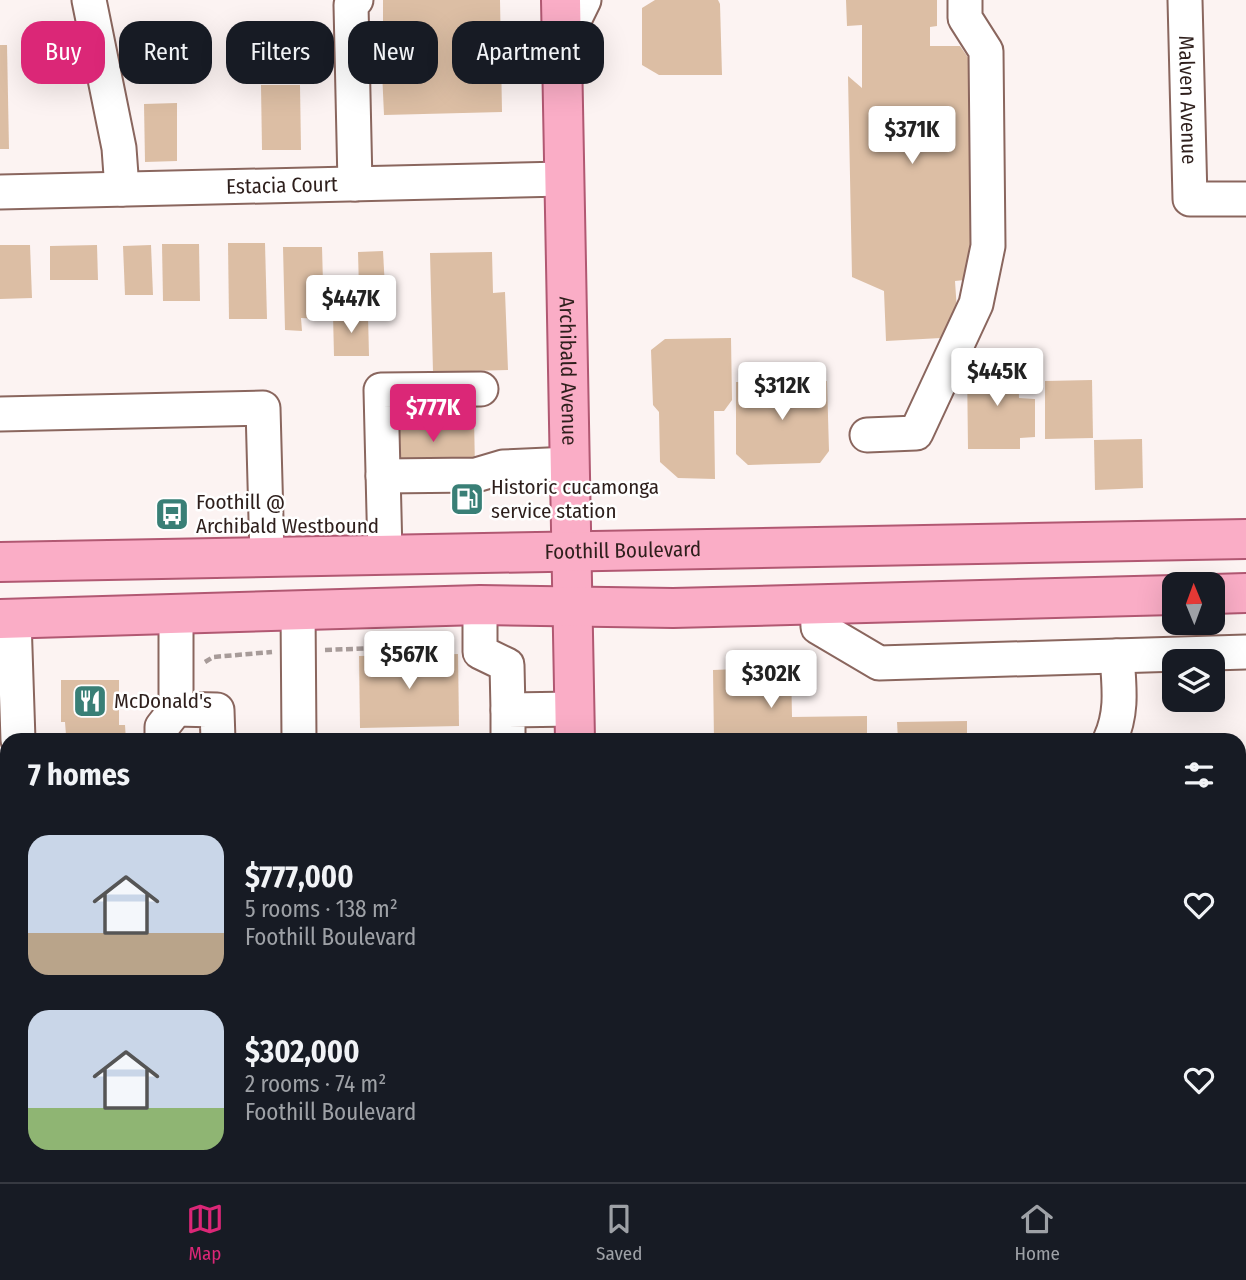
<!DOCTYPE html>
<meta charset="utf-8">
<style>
:root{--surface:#171b24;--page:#242831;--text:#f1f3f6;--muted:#9ea1a6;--line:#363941;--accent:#db2777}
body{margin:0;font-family:"Fira Sans Condensed",sans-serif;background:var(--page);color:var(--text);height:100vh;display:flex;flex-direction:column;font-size:26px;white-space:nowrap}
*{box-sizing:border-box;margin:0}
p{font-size:23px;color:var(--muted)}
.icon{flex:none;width:38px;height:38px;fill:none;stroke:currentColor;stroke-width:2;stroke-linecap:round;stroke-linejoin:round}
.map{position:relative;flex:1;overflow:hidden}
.side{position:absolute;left:0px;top:733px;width:1246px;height:450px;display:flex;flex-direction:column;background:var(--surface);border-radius:21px 21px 0 0;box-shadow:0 7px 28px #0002}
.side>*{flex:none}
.top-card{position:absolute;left:21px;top:21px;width:700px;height:63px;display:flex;gap:14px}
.needle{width:46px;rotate:359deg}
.controls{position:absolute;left:1162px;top:572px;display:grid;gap:14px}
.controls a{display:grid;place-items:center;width:63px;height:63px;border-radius:14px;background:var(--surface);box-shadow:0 7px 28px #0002;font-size:35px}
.price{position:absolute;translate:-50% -60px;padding:0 16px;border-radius:7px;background:#fff;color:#222;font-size:23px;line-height:46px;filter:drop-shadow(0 2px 4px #0008)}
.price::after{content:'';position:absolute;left:50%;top:42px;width:21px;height:16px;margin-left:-10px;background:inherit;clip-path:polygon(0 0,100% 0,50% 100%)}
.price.on{background:var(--accent);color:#fff}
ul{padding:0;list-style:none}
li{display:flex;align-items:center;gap:21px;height:175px;padding:0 28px}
li span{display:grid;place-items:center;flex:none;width:196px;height:140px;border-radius:21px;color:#555}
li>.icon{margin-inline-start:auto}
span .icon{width:84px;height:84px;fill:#fffc;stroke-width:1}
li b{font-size:30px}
h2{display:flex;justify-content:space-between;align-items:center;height:84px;padding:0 28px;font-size:30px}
.chip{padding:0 24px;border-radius:21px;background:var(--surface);box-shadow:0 7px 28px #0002;font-size:24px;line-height:63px}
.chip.on{background:var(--accent);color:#fff}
.menu{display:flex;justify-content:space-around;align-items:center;height:98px;border-top:2px solid var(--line);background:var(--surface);font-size:19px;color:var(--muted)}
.menu a{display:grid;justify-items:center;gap:4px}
.menu .on{color:var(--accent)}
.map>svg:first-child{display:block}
</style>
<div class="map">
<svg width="1246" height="1182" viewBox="0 0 1246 1182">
<rect width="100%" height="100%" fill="#fcf3f2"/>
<g fill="#dcbea4">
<path d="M383,0H500L502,112L384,115L382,71H424L423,35L383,34Z"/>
<path d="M655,0H718L720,4L722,75H659L642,65V8Z"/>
<path d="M846,0H937V26L930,27V46H960L974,66L977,261L965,280L955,281L957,311L941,338L886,341L884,291L852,277L848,76L862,88V25L847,26Z"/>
<path d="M0,45H7L9,149H0Z"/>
<path d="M261,85H300L301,150H262Z"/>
<path d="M177,103V161L145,162L144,104Z"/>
<path d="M228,243H265L267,319H229Z"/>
<path d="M162,244H199L200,301H163Z"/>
<path d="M0,245H30L32,298L0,299Z"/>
<path d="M97,245L98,280H50V246Z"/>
<path d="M151,245L153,295H125L123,246Z"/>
<path d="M283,247H322L324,319L301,318L302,331L285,330Z"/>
<path d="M383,251L385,288L359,289L358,252Z"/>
<path d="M492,252L493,293L505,292L508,370L433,372L430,253Z"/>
<path d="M333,314L368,315L369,356H334Z"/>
<path d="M731,338L732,400L724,411H714L715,479L678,478L660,462L659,412L653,405L651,350L665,339Z"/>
<path d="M1018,364L1019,398L1035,399V437L1020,438V449H968L967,365Z"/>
<path d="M1092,380L1093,438L1045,439V381Z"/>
<path d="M827,381L829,451L820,463L748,465L736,454V382Z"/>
<path d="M474,417L475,470L392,471L391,418Z"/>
<path d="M1142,439L1143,488L1095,490L1094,440Z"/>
<path d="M458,654L459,726L360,728L359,656Z"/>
<path d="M791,667L792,717L867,716V740H714L713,670Z"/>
<path d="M61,680H119V725H125L126,740H58V736L66,735L65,722H61Z"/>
<path d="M967,721V740H898L897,722Z"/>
<path d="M1180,734V740H1142V735Z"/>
<path d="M1239,801H1246V869L1239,870Z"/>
</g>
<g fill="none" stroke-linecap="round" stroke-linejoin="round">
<g stroke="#8a665e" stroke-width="37">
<g id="minor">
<path d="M89,0L119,148L122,189"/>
<path id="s1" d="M1185,0L1190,199H1246"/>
<path d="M561,47L584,0"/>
<path d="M355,184L351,5L356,0"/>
<path id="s2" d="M0,192L563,179"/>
<path d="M0,414L263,408L267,556"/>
<path d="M867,435L916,433L976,304L988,246L986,51L965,18V0"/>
<path d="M383,476L476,475L503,467L570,464"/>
<path d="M385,554L381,390L481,389"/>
<path d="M817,604L818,627L879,663L1246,652"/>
<path d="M480,605V652L507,665L508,710"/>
<path d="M298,609L299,740"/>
<path d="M176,612V709L217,710L218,740"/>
<path d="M14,619L18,740"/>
<path d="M162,740V727L176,709"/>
<path d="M508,740V710L574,709"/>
<path d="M1110,740C1123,712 1119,686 1117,656"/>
<path d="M1239,958H1246"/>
<path d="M0,981H7"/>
<path d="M1239,1154H1246"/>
<path d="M367,1176V1182"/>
<path d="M969,1176V1182"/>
<path d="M0,1180L177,1176"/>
</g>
</g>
<g stroke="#b15872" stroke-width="42">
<g id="major">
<path id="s3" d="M561,0L575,740"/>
<path id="s4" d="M0,562L1246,539"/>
<path d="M1213,594L1246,593"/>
<path d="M0,619L480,605L673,608L1174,595"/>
<path d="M585,1176V1182"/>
</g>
</g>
<g stroke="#a79b99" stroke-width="4.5" stroke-dasharray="7 3.5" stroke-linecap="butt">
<path d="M325,650L452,645"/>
<path d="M205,662L213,657L272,652"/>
</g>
<use href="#minor" stroke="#fff" stroke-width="33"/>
<use href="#major" stroke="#faadc6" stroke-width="38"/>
</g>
<defs>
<g id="fuel-square" transform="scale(1.75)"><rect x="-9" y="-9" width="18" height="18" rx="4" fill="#397f76" stroke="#fff"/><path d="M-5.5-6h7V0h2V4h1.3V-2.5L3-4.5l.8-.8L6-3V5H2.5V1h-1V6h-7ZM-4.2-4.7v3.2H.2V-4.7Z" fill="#fff"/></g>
<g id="bus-square" transform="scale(1.75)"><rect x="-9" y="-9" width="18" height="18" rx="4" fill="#397f76" stroke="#fff"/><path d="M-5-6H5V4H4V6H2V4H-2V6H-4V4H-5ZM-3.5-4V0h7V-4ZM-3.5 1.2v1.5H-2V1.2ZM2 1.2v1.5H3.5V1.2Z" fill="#fff"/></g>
<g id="restaurant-square" transform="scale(1.75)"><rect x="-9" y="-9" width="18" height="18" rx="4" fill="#397f76" stroke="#fff"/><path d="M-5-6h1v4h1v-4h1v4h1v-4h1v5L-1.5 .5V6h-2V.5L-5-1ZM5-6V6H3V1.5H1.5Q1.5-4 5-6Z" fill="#fff"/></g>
</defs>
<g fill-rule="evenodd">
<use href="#fuel-square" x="467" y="499"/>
<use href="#bus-square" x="172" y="514"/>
<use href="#restaurant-square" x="90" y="701"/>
</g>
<g text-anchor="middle" stroke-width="5" stroke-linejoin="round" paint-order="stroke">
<g font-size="21" fill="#2e1f1c" stroke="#fff">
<text dy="7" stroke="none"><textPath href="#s1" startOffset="100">Malven Avenue</textPath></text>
<text dy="7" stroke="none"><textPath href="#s2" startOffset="282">Estacia Court</textPath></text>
<text dy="7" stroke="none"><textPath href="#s3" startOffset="371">Archibald Avenue</textPath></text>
<text dy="7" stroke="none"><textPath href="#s4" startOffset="623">Foothill Boulevard</textPath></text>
</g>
<g font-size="21" fill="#2e1f1c" stroke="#fff" text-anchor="start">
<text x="491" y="494">Historic cucamonga<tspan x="491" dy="24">service station</tspan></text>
<text x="196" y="509">Foothill @<tspan x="196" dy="24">Archibald Westbound</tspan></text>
<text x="114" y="708">McDonald's</text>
</g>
</g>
</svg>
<div class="controls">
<a><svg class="needle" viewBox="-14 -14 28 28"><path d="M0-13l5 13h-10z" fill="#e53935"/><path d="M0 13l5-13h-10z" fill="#9ea1a6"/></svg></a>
<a><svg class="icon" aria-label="layers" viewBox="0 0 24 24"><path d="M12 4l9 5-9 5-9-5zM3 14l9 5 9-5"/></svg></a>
</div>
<b class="price" style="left:912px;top:166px">$371K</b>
<b class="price" style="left:351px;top:335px">$447K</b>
<b class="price" style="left:997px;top:408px">$445K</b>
<b class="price" style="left:782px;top:422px">$312K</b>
<b class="price on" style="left:433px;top:444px">$777K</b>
<b class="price" style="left:409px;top:691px">$567K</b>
<b class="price" style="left:771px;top:710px">$302K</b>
<div class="top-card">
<a class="chip on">Buy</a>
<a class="chip">Rent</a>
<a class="chip">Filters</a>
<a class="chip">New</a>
<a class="chip">Apartment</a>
</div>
<section class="side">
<h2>7 homes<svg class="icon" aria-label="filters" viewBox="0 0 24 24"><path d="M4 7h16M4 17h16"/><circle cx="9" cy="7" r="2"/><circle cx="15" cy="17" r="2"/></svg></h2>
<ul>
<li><span style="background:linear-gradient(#c9d6e8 70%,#b9a48a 0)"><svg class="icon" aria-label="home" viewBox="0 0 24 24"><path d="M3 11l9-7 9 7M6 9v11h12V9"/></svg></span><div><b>$777,000</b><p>5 rooms · 138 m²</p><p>Foothill Boulevard</p></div><svg class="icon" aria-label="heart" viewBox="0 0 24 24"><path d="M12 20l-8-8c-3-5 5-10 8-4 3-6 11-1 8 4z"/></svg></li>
<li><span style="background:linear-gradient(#c9d6e8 70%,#8fb573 0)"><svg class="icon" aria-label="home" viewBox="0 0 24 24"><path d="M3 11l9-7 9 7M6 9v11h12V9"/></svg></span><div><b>$302,000</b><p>2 rooms · 74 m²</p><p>Foothill Boulevard</p></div><svg class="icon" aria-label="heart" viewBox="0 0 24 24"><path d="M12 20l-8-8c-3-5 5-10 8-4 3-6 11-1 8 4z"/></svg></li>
</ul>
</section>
</div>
<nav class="menu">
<a class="on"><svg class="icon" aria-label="map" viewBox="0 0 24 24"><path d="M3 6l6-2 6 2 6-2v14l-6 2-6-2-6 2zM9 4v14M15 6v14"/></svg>Map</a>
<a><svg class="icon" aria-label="saved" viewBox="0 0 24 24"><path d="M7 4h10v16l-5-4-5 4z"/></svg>Saved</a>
<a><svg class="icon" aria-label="home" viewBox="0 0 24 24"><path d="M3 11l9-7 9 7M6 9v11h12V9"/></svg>Home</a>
</nav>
